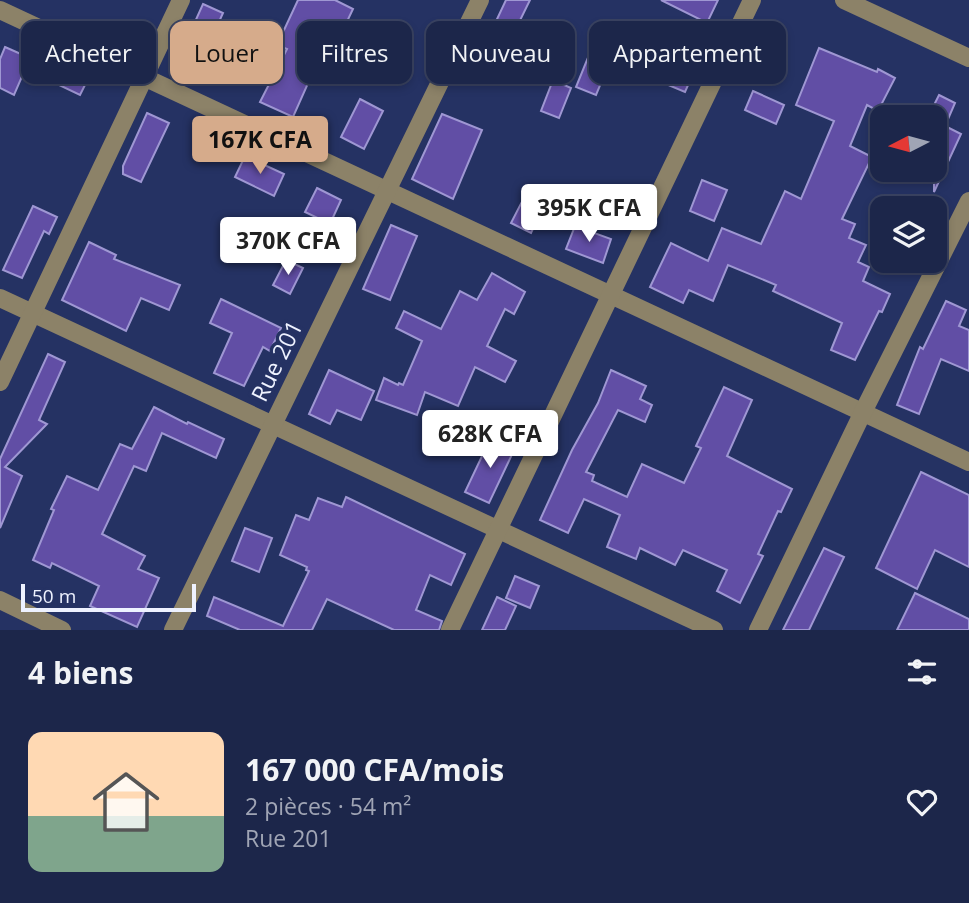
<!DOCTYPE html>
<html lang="fr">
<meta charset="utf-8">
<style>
:root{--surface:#1c264a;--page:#252e51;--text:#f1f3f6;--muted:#a0a5b5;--line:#3a4362;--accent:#d6ab8b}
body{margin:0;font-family:"Open Sans",sans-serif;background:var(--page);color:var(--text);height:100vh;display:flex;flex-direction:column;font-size:26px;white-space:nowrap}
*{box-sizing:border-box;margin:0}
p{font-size:23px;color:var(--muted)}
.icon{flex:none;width:38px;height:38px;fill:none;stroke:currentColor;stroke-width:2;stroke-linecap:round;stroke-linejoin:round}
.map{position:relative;height:630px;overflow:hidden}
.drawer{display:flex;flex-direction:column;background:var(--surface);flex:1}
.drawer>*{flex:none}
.guide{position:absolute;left:21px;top:21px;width:928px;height:63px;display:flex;gap:14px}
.needle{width:46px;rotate:264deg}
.buttons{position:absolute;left:870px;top:105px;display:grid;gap:14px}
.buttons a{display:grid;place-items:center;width:77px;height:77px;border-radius:14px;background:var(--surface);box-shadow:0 4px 10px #0003,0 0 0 2px var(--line);font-size:35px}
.scale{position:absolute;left:21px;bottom:18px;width:175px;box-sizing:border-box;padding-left:7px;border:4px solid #eef2ff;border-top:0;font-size:19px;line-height:24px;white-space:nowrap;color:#eef2ff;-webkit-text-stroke:5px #253263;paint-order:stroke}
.price{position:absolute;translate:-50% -60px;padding:0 16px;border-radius:7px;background:#fff;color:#222;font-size:23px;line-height:46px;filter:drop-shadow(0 2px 4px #0008)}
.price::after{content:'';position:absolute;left:50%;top:42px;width:21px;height:16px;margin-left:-10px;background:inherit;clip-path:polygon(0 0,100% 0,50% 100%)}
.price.current{background:var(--accent);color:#111}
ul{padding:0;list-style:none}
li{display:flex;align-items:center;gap:21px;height:175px;padding:0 28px}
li+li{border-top:2px solid var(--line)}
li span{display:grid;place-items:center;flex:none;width:196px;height:140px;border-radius:14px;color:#555}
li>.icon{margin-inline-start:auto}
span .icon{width:84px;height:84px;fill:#fffc;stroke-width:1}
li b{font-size:30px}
h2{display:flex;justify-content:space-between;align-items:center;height:84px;padding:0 28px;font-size:30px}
.tag{padding:0 24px;border-radius:14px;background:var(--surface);box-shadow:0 4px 10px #0003,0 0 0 2px var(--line);font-size:24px;line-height:63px}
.tag.current{background:var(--accent);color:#111}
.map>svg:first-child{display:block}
</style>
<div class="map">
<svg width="969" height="630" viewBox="0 0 969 630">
<rect width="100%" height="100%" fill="#253263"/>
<g fill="#614ea5" stroke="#9f97d3" stroke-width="2">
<path d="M298,0H335L353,9L332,53L326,50L315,73L313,72L293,117L260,102L287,49L277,45Z"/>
<path d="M506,0H530L501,59L482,51Z"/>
<path d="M661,0H718L707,23Z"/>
<path d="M203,4L223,13L195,75L175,66Z"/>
<path d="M5,47L30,58L14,95L0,88V59Z"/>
<path d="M819,48L877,72L878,69L895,78L878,111L867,105L850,146L872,157L842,219L855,224L849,238L866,245L858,262L869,267L863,281L890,294L882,312L879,311L855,360L831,350L842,323L773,291L776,285L728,265L713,301L689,290L683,303L650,287L671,243L708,261L722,228L761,244L785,191L801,199L834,121L796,105Z"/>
<path d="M589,55L609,64L596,95L576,87Z"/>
<path d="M673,55L697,65L685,92L661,82Z"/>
<path d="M65,66L89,77L80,95L57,84Z"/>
<path d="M553,80L571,88L559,118L541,111Z"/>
<path d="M753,91L784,105L776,124L745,110Z"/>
<path d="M939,95L955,103L945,126L961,134L934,192V117H928Z"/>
<path d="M360,99L383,111L364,149L341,137Z"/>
<path d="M147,113L169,123L141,182L123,174V166Z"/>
<path d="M442,114L482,130L453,199L412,179Z"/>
<path d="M245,156L284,174L274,196L235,177Z"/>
<path d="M702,180L727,190L714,221L690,211Z"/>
<path d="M317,188L341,200L330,224L305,212Z"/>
<path d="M528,190L547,200L531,233L511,223Z"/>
<path d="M33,206L57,217L49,234L44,231L22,278L3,270Z"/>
<path d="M391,225L417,236L390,300L363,289Z"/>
<path d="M575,226L611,239L603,263L566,249Z"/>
<path d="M89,242L116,255L114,259L180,285L169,310L141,298L126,331L62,300Z"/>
<path d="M286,260L303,268L290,294L273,285Z"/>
<path d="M492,273L525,292L514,314L505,309L487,346L516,361L505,382L475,367L458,406L425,392L417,415L376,400L384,378L398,385L399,383L403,385L422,341L396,328L404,311L441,329L460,291L477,300Z"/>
<path d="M221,299L281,328L270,351L263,347L244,386L214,373L232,333L210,323Z"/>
<path d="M946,301L966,310L959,326L969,330V371L941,359L919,414L897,405L920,347L923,349Z"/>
<path d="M48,354L65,362L39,420L47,424L5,467L22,476L0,528V459Z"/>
<path d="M329,370L374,391L361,420L337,410L330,424L309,414Z"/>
<path d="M611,370L646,386L640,399L652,405L645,422L618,410L586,472L594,475L592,481L627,497L642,464L684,483L701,448L696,446L724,387L752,400L727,456L792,489L781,512L778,511L758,554L763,556L740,603L717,591L727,570L683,550L675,565L640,548L636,559L607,547L620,515L584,499L568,533L540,520L572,450L598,403Z"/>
<path d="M154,407L187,424L188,422L224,439L216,458L162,433L146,471L134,466L102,534L145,556L138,569L159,578L137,627L90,606L99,586L52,563L50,568L33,560L54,510L51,509L67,476L98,490L120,444L132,449Z"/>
<path d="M491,437L515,448L489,503L465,492Z"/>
<path d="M921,472L969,495V567L935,550L917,589L876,568Z"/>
<path d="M346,497L465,554L451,585L430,575L416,610L442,621L439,630H394L327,599L312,630H240L207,616L214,597L283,626L309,571L306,570L307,567L280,555L296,515L309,520L318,498L342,507Z"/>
<path d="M245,528L272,538L259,572L232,561Z"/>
<path d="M824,548L844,557L809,630H783Z"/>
<path d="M515,576L539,586L530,608L506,598Z"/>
<path d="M915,593L969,619V630H897Z"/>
<path d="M497,597L516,606L505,630H482Z"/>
</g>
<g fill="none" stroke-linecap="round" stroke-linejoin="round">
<g stroke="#8c8268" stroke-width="18">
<path d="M844,0L969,58"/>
<path d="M0,10L969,462"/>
<path d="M0,298L714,630"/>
<path d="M0,382L181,0"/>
<path d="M0,600L62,630"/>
<path d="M173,630L480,0"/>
<path d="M450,630L752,0"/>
<path d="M758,630L863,412L969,201"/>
</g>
</g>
<g text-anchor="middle" stroke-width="7" stroke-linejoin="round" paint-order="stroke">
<g font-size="23" fill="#eef2ff" stroke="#253263">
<text transform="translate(277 361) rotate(-64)" y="8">Rue 201</text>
</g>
</g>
</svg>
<div class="buttons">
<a><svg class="needle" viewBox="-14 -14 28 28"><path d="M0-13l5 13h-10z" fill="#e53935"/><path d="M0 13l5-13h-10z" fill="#a0a5b5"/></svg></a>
<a><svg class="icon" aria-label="layers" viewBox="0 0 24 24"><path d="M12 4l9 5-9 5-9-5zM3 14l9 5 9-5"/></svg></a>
</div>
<div class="scale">50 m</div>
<b class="price current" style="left:260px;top:176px">167K CFA</b>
<b class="price" style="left:589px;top:244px">395K CFA</b>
<b class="price" style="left:288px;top:277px">370K CFA</b>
<b class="price" style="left:490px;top:470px">628K CFA</b>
<div class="guide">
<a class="tag">Acheter</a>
<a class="tag current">Louer</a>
<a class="tag">Filtres</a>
<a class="tag">Nouveau</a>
<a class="tag">Appartement</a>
</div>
</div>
<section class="drawer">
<h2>4 biens<svg class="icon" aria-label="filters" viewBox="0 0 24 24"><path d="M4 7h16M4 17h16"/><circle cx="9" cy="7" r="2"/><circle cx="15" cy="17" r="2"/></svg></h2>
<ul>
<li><span style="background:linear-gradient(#ffd9b3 60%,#7fa58c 0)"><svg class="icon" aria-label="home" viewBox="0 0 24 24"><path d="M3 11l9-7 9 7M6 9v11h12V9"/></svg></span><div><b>167 000 CFA/mois</b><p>2 pièces · 54 m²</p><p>Rue 201</p></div><svg class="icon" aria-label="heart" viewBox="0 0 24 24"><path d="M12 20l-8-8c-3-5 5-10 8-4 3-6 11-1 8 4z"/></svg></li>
</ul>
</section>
